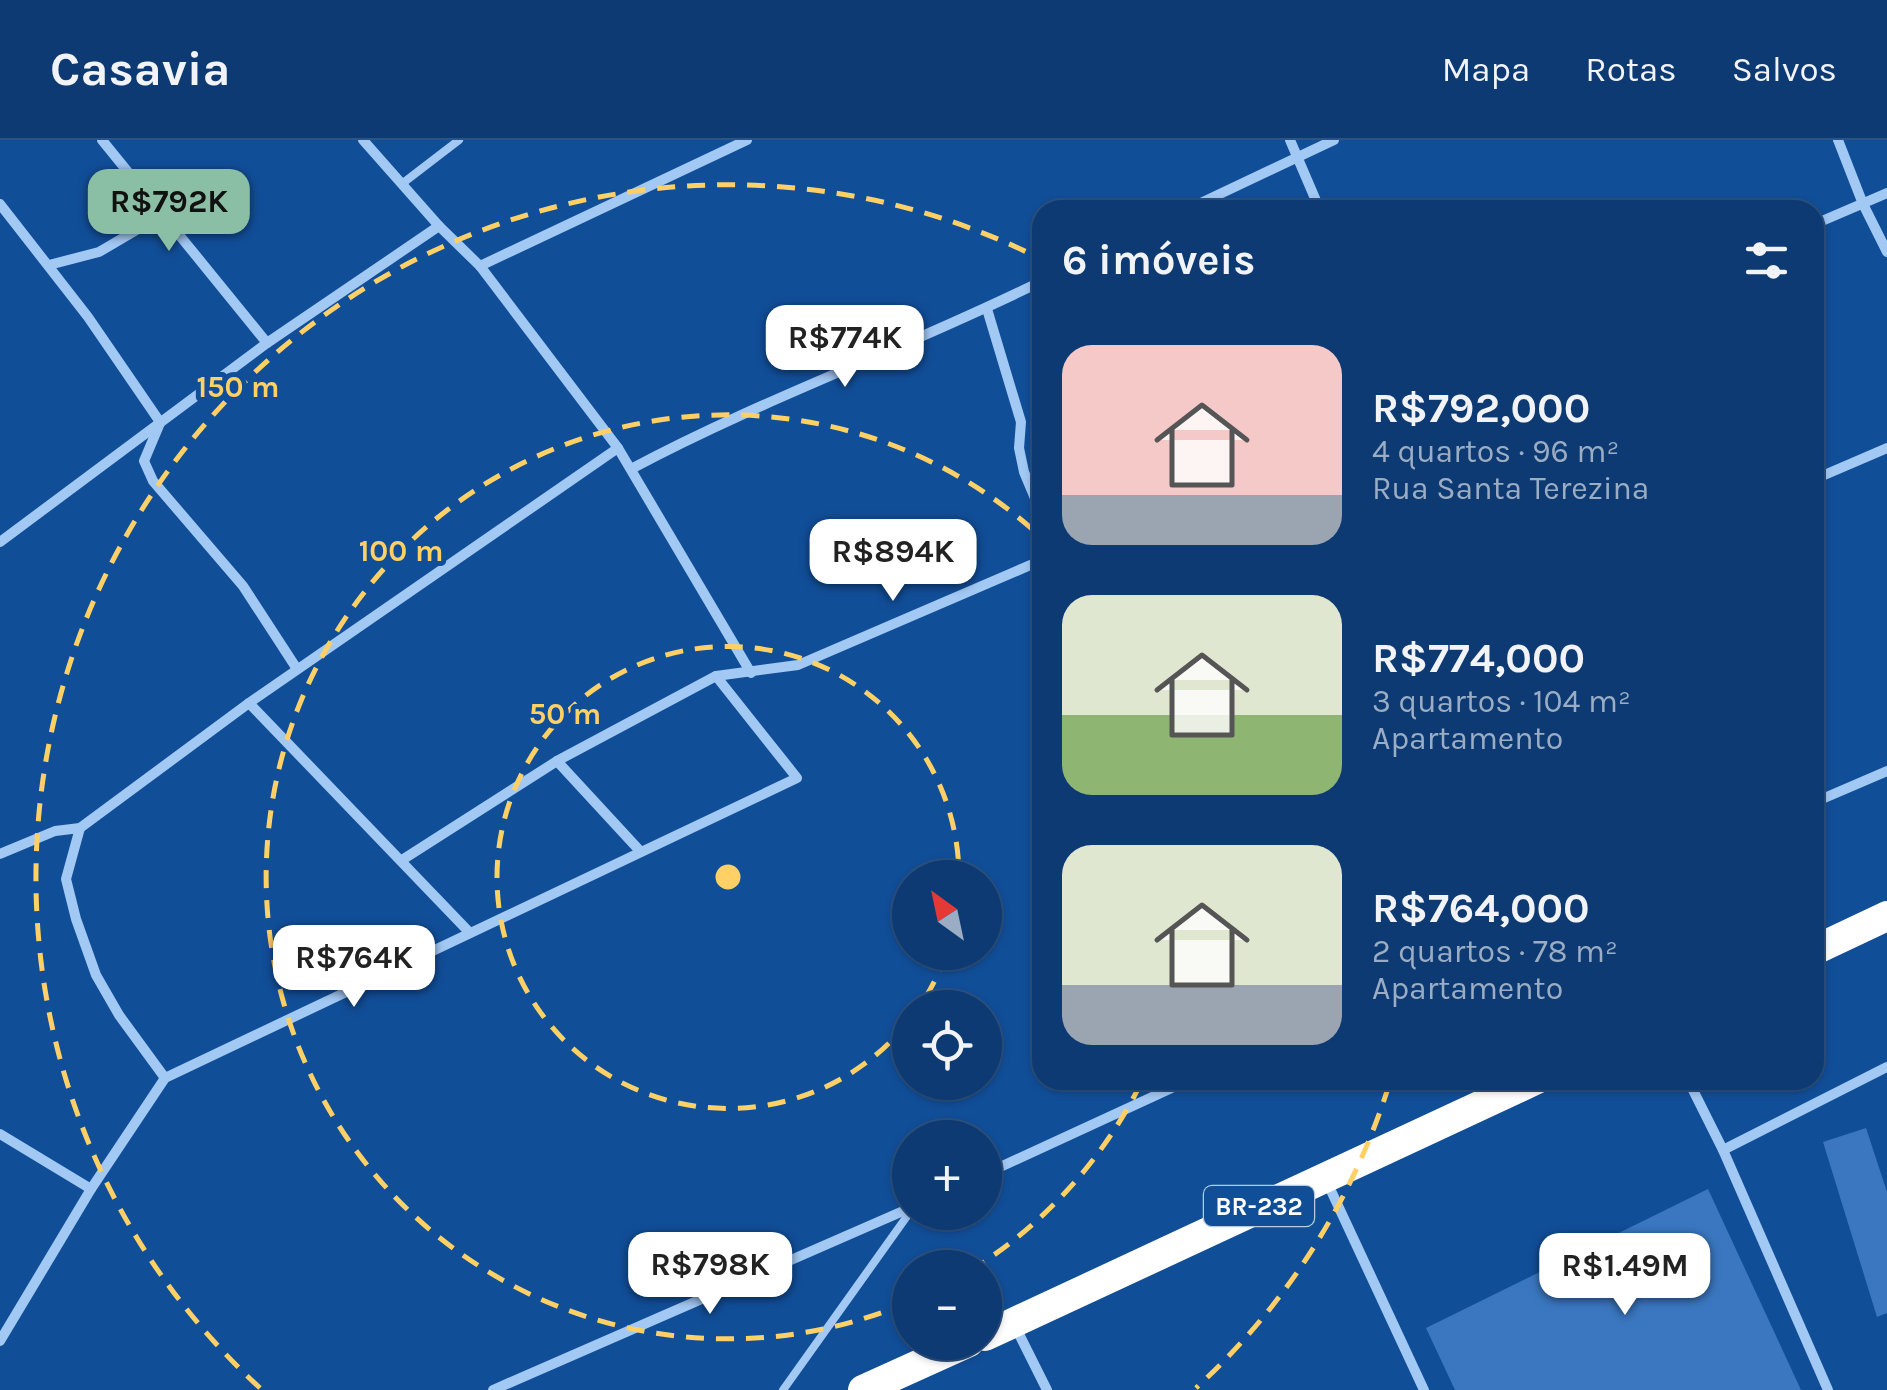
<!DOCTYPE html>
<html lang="pt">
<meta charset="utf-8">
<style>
:root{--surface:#0d3a72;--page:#1b457a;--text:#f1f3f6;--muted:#9aadc4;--line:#2d5484;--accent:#8abfa5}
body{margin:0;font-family:Karla,sans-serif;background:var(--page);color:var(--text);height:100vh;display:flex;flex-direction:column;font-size:38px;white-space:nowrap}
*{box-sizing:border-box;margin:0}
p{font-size:32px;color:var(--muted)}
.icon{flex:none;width:55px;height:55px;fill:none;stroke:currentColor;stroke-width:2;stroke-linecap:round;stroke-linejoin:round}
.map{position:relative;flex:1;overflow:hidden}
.drawer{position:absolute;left:1032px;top:60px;width:792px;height:890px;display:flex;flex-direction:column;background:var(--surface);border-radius:30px;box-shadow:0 2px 8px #0004,0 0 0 2px var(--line)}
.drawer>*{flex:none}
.needle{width:65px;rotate:327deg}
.controls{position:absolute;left:892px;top:720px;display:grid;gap:20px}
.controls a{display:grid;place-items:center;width:110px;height:110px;border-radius:50%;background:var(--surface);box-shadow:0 2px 8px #0004,0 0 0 2px var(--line);font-size:50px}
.price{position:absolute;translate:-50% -85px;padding:0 22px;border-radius:20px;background:#fff;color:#222;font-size:32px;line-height:65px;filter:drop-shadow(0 2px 5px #0008)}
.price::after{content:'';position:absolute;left:50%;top:60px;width:30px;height:22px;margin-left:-15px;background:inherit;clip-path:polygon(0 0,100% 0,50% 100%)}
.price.selected{background:var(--accent);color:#111}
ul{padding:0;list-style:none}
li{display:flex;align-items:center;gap:30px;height:250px;padding:0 30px}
li span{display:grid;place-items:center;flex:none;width:280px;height:200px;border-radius:30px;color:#555}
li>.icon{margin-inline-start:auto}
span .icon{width:120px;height:120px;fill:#fffc;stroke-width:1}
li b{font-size:42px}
h2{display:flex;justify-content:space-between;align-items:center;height:120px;padding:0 30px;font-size:42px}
header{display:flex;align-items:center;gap:60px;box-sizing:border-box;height:140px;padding:0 50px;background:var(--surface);border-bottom:2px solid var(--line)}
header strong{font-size:48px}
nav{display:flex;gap:55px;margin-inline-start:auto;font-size:35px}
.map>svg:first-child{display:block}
</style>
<header>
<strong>Casavia</strong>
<nav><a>Mapa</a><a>Rotas</a><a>Salvos</a></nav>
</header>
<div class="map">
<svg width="1887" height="1250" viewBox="0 0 1887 1250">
<rect width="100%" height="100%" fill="#114e98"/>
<g fill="#3a77c0">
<path d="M1866,988L1887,1052V1173L1877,1177L1823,1002Z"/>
<path d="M1708,1049L1801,1250H1455L1426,1188Z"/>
</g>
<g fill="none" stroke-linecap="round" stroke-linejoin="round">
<g stroke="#a2c8f4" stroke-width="8">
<path d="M403,43L459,0"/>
<path d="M783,1250L910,1072"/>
</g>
<g stroke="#a2c8f4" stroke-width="10">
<path d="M102,0L267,203"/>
<path d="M363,0L439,86L480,126L618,308L751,533"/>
<path d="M1290,0L1320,70"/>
<path d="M1838,0L1863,64L1887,112"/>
<path d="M0,64L88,177L160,282"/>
<path d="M1186,70L1334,0"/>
<path d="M1815,84L1887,53"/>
<path d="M49,125L99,112L162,75"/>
<path d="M480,126L747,0"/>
<path d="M987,169L1021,282L1019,308L1024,332L1042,375"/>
<path d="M160,283L144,321L153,341L243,446L297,529"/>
<path d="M631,329C764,258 907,208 1042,141"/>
<path d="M1815,339L1887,308"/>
<path d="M0,402L267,203L439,86"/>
<path d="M249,563L470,793"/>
<path d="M557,621L640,711"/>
<path d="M1815,662L1887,631"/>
<path d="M80,688L66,739L76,779L96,835L119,875L165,938"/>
<path d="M0,714L55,691L80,688L249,563L618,308"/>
<path d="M402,720L557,621L716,536L798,525L1042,420"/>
<path d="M1688,940L1723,1010L1828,1250"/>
<path d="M0,994L91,1049"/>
<path d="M1723,1010L1887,927"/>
<path d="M985,1034L1189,940"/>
<path d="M1327,1042L1424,1250"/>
<path d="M1014,1184L1047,1250"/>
<path d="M0,1201L91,1049L165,938L797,638L716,536"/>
<path d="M493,1250L910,1068"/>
</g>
<g stroke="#fff" stroke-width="30">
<path d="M1815,810L1887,776"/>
<path d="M985,1196L1535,940"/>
<path d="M863,1250L969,1202"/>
</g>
</g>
<g fill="none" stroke="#ffd065" stroke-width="5" stroke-dasharray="18 12">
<path d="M946 814A231 231 0 0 1 920 866M909 881A231 231 0 1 1 959 737"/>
<path d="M1141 943A462 462 0 0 1 976 1127M909 1162A462 462 0 1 1 1040 396"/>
<path d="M1389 945A693 693 0 0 1 1196 1248M260 1248A693 693 0 0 1 1037 117"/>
</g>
<g text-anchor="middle" stroke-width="10" stroke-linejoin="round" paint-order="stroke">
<rect fill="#114e98" stroke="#b8cae0" stroke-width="2.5" x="1204" y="1046" width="110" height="40" rx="8"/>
<g font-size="25" font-weight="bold" fill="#fff">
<text x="1259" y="1075">BR-232</text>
</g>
</g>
<circle cx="728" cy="737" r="15" fill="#ffd065" stroke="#114e98" stroke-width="5"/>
<g font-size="30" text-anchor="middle" font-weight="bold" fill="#ffd065" stroke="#114e98" stroke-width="10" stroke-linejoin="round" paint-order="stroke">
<text x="238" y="257">150 m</text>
<text x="401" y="421">100 m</text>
<text x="565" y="584">50 m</text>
</g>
</svg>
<div class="controls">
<a><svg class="needle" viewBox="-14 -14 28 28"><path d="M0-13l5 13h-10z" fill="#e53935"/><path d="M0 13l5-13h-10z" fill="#9aadc4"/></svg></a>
<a><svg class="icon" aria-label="locate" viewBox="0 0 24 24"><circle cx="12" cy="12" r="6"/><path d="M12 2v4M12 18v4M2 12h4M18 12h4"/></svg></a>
<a>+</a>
<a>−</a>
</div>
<b class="price selected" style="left:169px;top:114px">R$792K</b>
<b class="price" style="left:845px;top:250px">R$774K</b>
<b class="price" style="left:893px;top:464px">R$894K</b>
<b class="price" style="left:354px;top:870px">R$764K</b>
<b class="price" style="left:710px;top:1177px">R$798K</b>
<b class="price" style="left:1625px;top:1178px">R$1.49M</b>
<section class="drawer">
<h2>6 imóveis<svg class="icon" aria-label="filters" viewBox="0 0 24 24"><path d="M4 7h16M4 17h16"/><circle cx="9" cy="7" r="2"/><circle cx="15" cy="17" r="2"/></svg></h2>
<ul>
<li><span style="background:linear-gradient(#f6c9c9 75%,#9aa5b1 0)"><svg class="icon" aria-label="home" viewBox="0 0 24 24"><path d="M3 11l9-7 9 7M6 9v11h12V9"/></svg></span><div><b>R$792,000</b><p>4 quartos · 96 m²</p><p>Rua Santa Terezina</p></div></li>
<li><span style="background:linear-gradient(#dfe7d0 60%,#8fb573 0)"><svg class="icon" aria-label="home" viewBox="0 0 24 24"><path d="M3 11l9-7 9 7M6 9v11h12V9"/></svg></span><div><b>R$774,000</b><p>3 quartos · 104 m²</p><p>Apartamento</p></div></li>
<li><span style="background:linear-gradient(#dfe7d0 70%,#9aa5b1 0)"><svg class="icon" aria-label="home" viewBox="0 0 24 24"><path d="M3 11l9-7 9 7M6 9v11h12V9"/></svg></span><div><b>R$764,000</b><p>2 quartos · 78 m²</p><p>Apartamento</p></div></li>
</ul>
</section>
</div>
